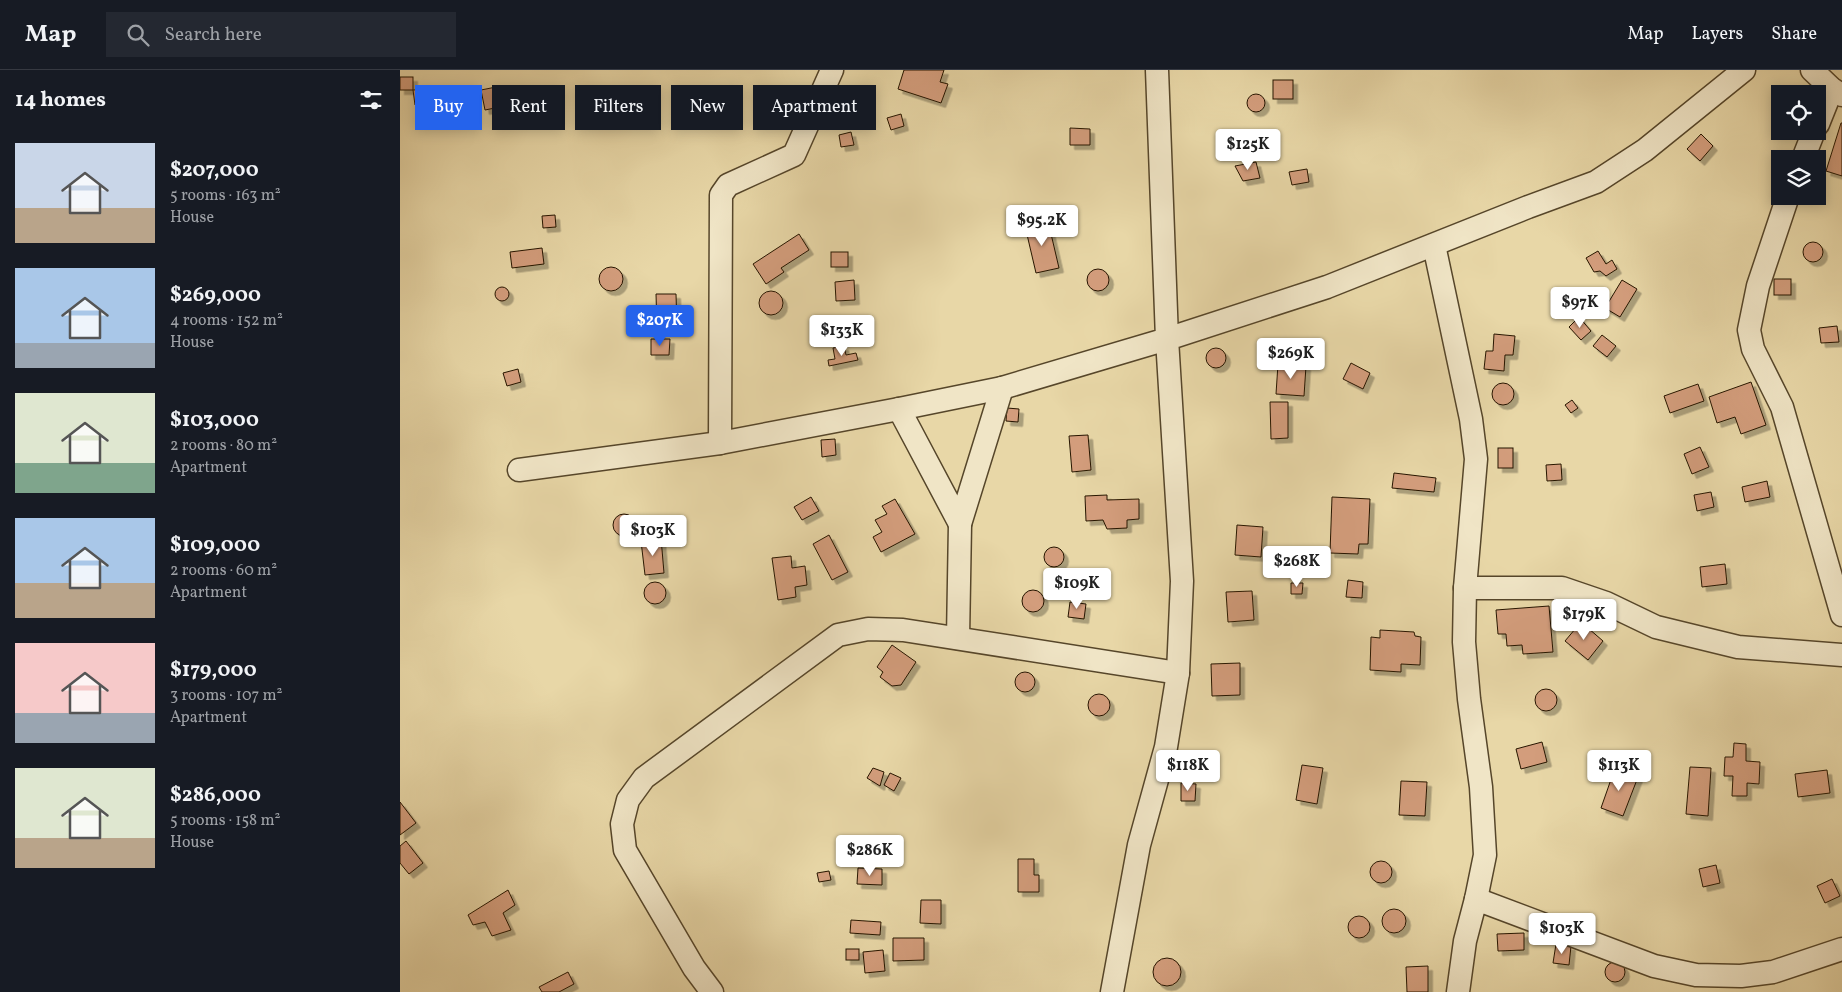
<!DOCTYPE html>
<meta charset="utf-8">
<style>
:root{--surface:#171b24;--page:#242831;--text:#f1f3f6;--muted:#9ea1a6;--line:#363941;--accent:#2563eb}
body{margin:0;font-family:Vollkorn,serif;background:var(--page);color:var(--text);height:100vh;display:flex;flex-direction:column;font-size:19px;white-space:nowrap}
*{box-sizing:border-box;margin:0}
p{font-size:16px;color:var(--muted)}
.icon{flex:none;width:28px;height:28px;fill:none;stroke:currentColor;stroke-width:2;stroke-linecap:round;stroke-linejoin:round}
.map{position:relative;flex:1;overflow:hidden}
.side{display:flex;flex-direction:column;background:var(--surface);width:400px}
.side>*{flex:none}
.banner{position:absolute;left:15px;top:15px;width:475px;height:45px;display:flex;gap:10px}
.fabs{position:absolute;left:1371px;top:15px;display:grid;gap:10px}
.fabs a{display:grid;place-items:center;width:55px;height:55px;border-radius:0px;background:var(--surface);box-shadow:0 2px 12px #0003;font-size:25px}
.price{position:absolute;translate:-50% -42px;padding:0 11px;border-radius:5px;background:#fff;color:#222;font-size:16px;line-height:32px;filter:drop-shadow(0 1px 2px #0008)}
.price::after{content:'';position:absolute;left:50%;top:30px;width:15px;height:11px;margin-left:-8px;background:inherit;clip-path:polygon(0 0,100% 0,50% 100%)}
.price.current{background:var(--accent);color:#fff}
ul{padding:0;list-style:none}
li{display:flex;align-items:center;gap:15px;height:125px;padding:0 15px}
li span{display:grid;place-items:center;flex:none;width:140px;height:100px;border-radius:0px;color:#555}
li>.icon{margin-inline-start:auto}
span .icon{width:60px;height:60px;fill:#fffc;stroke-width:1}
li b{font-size:21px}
h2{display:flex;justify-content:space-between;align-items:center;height:60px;padding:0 15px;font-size:21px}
.chip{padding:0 18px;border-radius:0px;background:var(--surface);box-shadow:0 2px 12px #0003;font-size:18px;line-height:45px}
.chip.current{background:var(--accent);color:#fff}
header{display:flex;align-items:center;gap:30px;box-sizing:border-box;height:70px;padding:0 25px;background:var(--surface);border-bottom:1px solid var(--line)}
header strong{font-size:24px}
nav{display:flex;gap:28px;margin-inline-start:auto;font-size:18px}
.search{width:350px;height:45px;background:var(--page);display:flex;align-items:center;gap:12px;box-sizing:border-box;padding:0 18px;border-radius:0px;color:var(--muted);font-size:19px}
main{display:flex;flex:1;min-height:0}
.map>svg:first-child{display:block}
</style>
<header>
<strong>Map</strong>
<div class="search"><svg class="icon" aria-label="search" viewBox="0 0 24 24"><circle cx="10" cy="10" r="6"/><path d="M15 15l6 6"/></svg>Search here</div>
<nav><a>Map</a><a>Layers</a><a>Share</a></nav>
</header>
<main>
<section class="side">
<h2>14 homes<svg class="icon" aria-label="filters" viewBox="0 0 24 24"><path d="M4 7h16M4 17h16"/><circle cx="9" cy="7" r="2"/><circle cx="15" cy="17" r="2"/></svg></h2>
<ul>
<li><span style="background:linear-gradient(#c9d6e8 65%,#b9a48a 0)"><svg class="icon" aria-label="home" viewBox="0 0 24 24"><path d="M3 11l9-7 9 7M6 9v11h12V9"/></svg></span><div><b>$207,000</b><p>5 rooms · 163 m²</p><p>House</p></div></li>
<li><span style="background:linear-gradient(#a9c7e8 75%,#9aa5b1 0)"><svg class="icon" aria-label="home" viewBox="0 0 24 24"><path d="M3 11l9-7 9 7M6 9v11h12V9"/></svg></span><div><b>$269,000</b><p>4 rooms · 152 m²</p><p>House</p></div></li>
<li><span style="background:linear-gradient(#dfe7d0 70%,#7fa58c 0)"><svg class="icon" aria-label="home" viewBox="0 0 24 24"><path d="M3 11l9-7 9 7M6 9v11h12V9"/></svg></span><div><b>$103,000</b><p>2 rooms · 80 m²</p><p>Apartment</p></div></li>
<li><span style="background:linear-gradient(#a9c7e8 65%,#b9a48a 0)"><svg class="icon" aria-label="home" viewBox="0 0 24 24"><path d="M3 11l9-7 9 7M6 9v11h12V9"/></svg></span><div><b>$109,000</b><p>2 rooms · 60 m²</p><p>Apartment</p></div></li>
<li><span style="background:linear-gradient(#f6c9c9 70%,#9aa5b1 0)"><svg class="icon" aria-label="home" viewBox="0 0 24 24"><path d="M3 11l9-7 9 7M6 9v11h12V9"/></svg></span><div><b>$179,000</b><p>3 rooms · 107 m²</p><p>Apartment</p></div></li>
<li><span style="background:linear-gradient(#dfe7d0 70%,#b9a48a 0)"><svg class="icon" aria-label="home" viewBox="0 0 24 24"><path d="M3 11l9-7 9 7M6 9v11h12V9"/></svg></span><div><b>$286,000</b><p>5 rooms · 158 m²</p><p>House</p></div></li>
</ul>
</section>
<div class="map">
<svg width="1442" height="922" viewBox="0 0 1442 922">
<defs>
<filter id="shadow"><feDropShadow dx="4.5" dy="4.5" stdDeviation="0" flood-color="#0004"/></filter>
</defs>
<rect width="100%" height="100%" fill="#e8d7a7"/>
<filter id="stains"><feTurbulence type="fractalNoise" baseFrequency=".004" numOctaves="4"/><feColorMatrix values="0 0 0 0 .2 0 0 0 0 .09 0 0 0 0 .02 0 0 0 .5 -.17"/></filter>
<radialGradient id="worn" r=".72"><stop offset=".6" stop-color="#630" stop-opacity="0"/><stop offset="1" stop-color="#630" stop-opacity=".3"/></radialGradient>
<g fill="#d39d7b" stroke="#261500" filter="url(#shadow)">
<path d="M504,0H544L540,12L548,14L541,33L498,19Z"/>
<rect x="0" y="7" width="13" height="13"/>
<rect x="873" y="10" width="20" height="19"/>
<path d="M101,16L105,36L85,40L81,20Z"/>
<path d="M28,19L30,34L15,35L13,20Z"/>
<circle cx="856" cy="33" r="9"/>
<path d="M501,44L504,56L491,60L487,48Z"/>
<path d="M1441,53H1442V106L1426,101Z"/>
<path d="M670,58L690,59V75H670Z"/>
<path d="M451,62L454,75L441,77L439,65Z"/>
<path d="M1301,64L1313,76L1300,91L1287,79Z"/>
<path d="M856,92L860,108L843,111L835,96Z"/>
<path d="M907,99L909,112L892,115L889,102Z"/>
<path d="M155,145L156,157L143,158L142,146Z"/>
<path d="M648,151L659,198L636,203L625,156Z"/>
<path d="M399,164L409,180L381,198L384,202L366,214L353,194Z"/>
<circle cx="1413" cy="182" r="10"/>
<path d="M142,178L144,194L112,198L110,182Z"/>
<path d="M1198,181L1206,194L1212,190L1217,199L1206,206L1200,201L1194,202L1186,188Z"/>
<rect x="431" y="182" width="17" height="15"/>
<circle cx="211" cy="209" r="12"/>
<circle cx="698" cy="210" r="11"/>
<rect x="1374" y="209" width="17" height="16"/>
<path d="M454,210L455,230L436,231L435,212Z"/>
<path d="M1222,210L1237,219L1220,247L1205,238Z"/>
<circle cx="102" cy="224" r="7"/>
<circle cx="371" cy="233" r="12"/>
<path d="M256,224H276L277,257L257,258Z"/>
<path d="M1179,247L1191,261L1181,270L1169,257Z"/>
<path d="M1437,256L1439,272L1421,273L1419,258Z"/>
<path d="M1094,264L1115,266L1113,285H1105L1104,301L1084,299L1086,281H1093Z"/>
<path d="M1202,265L1216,276L1207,287L1193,276Z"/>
<path d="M251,269H270L269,285H251Z"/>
<path d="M444,276L446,285L456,283L458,290L429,296L428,290L435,289L433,278Z"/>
<circle cx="816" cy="288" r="10"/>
<path d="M951,293L970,303L963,319L943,309Z"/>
<path d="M878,294L906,296L904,326L876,324Z"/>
<path d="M118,299L121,312L107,316L103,303Z"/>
<path d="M1351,312L1366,355L1341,364L1335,347L1317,353L1309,327Z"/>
<circle cx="1103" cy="324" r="11"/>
<path d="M1298,314L1304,331L1270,343L1264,326Z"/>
<path d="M1172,330L1178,338L1171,343L1165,335Z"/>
<path d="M870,332H888V368L871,369Z"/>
<path d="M607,338L619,339L618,352L606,351Z"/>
<path d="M688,365L691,400L672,402L669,366Z"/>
<path d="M435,369L436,385L422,387L421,370Z"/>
<path d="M1300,377L1309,397L1292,404L1284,384Z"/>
<rect x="1098" y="378" width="15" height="20"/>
<path d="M1161,394L1162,410L1147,411L1146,395Z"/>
<path d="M994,403L1036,408L1034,422L992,418Z"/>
<path d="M1367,411L1370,427L1345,432L1342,417Z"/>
<path d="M1311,422L1314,437L1297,441L1294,425Z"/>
<path d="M707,425V430L739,429V449L727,450V458L707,459L703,450L686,451L685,426Z"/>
<path d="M411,427L419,441L402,450L394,437Z"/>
<path d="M932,427L970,429L968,474H959L958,484L930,483Z"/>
<path d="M495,429L515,464L481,482L473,467L482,462L475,450L487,444L482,436Z"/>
<circle cx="224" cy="455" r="11"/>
<path d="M837,455L863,457L861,487L835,485Z"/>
<path d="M429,465L448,502L432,510L413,474Z"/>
<path d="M261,468L264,503L245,505L241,471Z"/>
<circle cx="654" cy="487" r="10"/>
<path d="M391,486L392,498L405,496L407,515L395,517L396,527L378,530L372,488Z"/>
<path d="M1325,494L1327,514L1302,517L1300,497Z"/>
<path d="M948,510L963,512L962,528L946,527Z"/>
<circle cx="255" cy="523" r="11"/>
<path d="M891,513H903L902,524H891Z"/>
<circle cx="633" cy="531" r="11"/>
<path d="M852,521L854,550L828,552L826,522Z"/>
<path d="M670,532L686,534L684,549L668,547Z"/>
<path d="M1149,536L1153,582L1123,584L1122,575L1107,576L1106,564H1098L1096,540Z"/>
<path d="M1181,552L1203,571L1188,590L1165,571Z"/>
<path d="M980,560L1014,562L1015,566L1021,567L1020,595L1001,594V602L970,600L971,567L980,568Z"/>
<path d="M492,575L516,592L501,615L492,616L480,607L483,602L477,597Z"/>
<path d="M840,593V625L812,626L811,594Z"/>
<circle cx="625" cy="612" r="10"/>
<circle cx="1146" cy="630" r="11"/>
<circle cx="699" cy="635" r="11"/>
<path d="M1142,672L1147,692L1121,699L1116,679Z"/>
<path d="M1334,673L1346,674V691L1360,692L1359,714L1347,713V726H1332L1333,706H1324L1325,687H1333Z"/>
<circle cx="788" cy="697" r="8"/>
<path d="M902,695L923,698L917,734L896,730Z"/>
<path d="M1290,697L1311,698L1308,746L1286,744Z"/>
<path d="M473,698L484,702L480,716L467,708Z"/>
<path d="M1215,698L1238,707L1223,746L1201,738Z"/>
<path d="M1427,700L1430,723L1398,727L1395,704Z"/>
<path d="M490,703L501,708L494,721L484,715Z"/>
<path d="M1001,711L1027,712L1025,746L999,745Z"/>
<path d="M781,713L796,714L795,731H781Z"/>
<path d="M0,732L16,753L0,765Z"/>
<path d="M6,771L23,793L9,804L0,793V776Z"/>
<path d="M618,789H634V805H639V822H618Z"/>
<circle cx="981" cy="802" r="11"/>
<path d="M1316,795L1320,813L1303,817L1299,799Z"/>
<path d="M458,798L482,799V815L457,814Z"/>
<path d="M429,801L431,810L419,812L417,803Z"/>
<path d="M1432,809L1440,826L1425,833L1417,816Z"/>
<path d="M108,820L115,835L103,843L111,860L92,866L85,852L73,855L68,845Z"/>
<path d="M521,830H541V854L520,853Z"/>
<circle cx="994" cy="851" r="12"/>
<circle cx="959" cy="857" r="11"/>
<path d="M451,850L481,852L480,865L450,863Z"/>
<path d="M1124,863V880L1098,881L1097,864Z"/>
<path d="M493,868H524V890L493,891Z"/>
<path d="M1156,874L1171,876L1169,895L1153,893Z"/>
<rect x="446" y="879" width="13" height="11"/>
<path d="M483,880L485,901L465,903L463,882Z"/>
<circle cx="767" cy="902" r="14"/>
<circle cx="1215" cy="902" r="10"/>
<path d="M1028,896V922H1007L1006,897Z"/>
<path d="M168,902L174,914L159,922H142L139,917Z"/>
</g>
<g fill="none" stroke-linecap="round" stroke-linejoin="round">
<g stroke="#56462a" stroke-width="25">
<g id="street">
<path d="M1412,0L1432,19L1442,25"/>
<path d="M1418,54L1432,19"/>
<path d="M1403,89L1414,61"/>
<path d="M1388,126L1358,216L1349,260L1353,279L1382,337L1442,545"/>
<path d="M1034,175L1071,349L1076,389L1065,518L1064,572L1069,629L1081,717L1085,785L1076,829"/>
<path d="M499,339L560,454L602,318"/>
<path d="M320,373L321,125L328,115L394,85L432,0"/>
<path d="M119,400L320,373L499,339L602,318L767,269L757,0"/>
<path d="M1065,518H1162L1206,533L1256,557L1338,577L1442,585"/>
<path d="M558,568L560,454"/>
<path d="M312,922L294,898L225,780L222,754L228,730L244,708L438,565L468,559L503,560L778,603"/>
<path d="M712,922L739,775L766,677L778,603L782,511L767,269L927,217L1128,137L1196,112L1245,80L1344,0"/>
<path d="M1058,922L1065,871L1076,829L1254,896L1296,905L1341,906L1373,902L1442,879"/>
</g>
</g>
<use href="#street" stroke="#f0e5c6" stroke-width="22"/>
</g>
<rect width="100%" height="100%" filter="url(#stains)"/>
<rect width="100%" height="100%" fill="url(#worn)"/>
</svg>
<div class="fabs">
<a><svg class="icon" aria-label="locate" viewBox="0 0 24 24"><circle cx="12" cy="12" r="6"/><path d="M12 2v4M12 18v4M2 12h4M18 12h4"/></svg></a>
<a><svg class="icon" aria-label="layers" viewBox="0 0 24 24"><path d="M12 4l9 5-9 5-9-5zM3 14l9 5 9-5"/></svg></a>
</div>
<b class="price" style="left:848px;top:101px">$125K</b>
<b class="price" style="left:642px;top:177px">$95.2K</b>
<b class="price" style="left:1180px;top:259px">$97K</b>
<b class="price current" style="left:260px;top:277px">$207K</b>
<b class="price" style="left:442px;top:287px">$133K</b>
<b class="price" style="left:891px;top:310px">$269K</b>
<b class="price" style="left:253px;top:487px">$103K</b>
<b class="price" style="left:897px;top:518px">$268K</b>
<b class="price" style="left:677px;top:540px">$109K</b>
<b class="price" style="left:1184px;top:571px">$179K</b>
<b class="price" style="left:788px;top:722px">$118K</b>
<b class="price" style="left:1219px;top:722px">$113K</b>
<b class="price" style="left:470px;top:807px">$286K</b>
<b class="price" style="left:1162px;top:885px">$103K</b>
<div class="banner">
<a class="chip current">Buy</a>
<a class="chip">Rent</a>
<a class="chip">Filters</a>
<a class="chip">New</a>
<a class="chip">Apartment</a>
</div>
</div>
</main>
